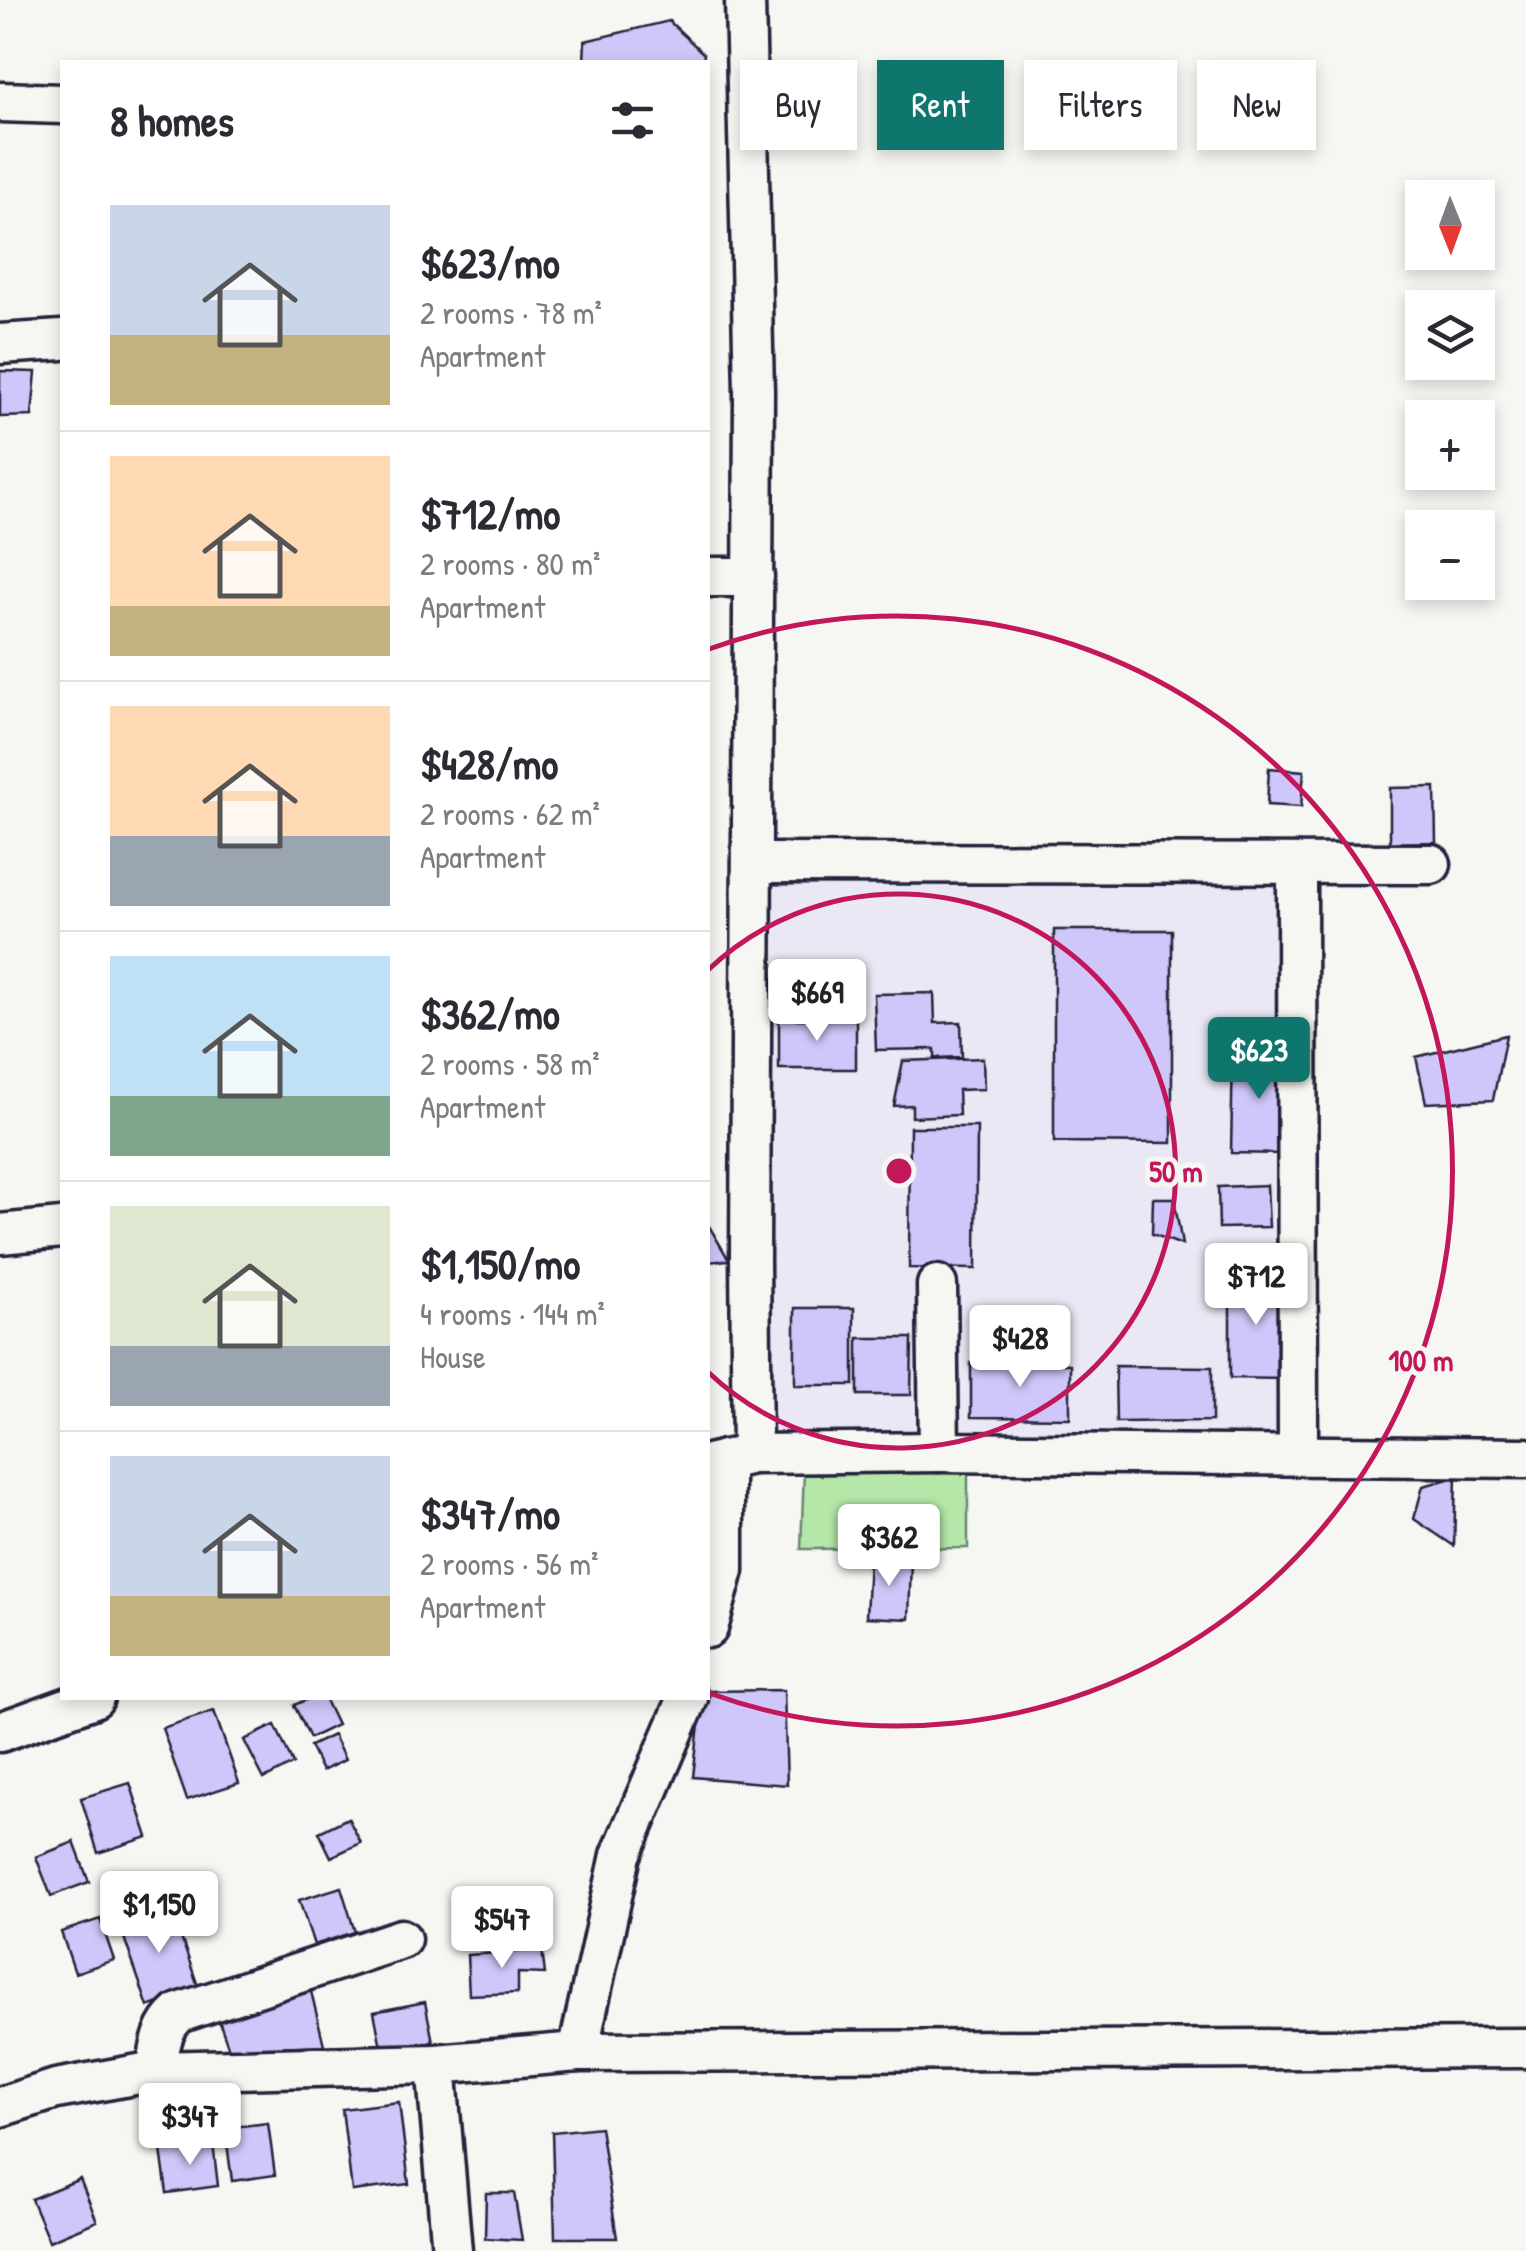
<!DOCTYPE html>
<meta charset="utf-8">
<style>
:root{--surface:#fff;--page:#f7f7f7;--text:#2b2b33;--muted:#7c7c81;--line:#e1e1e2;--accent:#0f766e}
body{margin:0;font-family:"Patrick Hand",sans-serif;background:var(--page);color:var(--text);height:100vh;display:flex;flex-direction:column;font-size:38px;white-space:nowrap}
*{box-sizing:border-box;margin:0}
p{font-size:32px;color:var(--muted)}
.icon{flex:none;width:55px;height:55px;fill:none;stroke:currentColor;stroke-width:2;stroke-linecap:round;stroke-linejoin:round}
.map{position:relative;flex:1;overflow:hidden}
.sheet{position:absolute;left:60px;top:60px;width:650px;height:1640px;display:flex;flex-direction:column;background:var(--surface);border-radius:0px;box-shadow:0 5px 15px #0003}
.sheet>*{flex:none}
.banner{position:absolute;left:740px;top:60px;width:635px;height:90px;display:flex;gap:20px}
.needle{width:65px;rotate:179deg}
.fabs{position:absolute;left:1405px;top:180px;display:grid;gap:20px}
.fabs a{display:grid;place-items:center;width:90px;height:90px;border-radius:0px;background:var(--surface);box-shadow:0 5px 15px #0003;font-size:50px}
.price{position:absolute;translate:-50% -85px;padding:0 22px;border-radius:10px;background:#fff;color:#222;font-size:32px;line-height:65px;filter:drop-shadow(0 2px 5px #0008)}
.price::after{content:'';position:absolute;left:50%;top:60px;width:30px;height:22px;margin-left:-15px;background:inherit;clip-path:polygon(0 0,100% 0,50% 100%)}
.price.selected{background:var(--accent);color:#fff}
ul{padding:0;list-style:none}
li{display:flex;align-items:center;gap:30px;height:250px;padding:0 50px}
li+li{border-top:2px solid var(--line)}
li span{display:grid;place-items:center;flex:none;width:280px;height:200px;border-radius:0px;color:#555}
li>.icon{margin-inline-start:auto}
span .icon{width:120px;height:120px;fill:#fffc;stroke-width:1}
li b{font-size:42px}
h2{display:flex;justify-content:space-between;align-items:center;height:120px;padding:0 50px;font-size:42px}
.chip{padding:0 35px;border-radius:0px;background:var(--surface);box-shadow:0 5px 15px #0003;font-size:35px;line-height:90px}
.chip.selected{background:var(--accent);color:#fff}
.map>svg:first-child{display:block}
</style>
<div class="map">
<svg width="1526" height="2251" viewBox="0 0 1526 2251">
<rect width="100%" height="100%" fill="#f6f6f2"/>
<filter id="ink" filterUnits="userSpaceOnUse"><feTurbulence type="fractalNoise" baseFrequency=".01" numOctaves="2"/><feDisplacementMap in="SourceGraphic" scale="20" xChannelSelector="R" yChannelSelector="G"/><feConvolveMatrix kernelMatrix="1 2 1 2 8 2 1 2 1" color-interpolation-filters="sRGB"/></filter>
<g filter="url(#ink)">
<path fill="#eae8f4" d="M768,883L1318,884L1317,1435L767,1434Z"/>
<path fill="#b4e7a8" stroke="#6b8472" stroke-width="2.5" d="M968,1467V1548L801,1549L804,1471Z"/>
<g fill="#cfc7f9" stroke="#22223b" stroke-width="2.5">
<path d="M669,21L704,54L703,62H584L585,41Z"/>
<path d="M0,371L36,372L32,416L0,417Z"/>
<path d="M1269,768L1304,771L1301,807L1267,805Z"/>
<path d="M1435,787L1436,842L1390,843V788Z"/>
<path d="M1054,930H1172V1143L1054,1142Z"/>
<path d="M934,993L935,1023L961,1022L962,1057L935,1058V1049L876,1050L874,994Z"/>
<rect x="779" y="1019" width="77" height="50"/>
<path d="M1506,1035L1493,1100L1426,1103L1416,1057Z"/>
<path d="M1233,1050L1287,1051L1285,1154L1231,1153Z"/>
<path d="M983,1058L984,1089L958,1090L959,1115L912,1117V1105L894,1106L903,1061Z"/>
<path d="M910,1127H977L976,1269L909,1268Z"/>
<path d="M1267,1185L1269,1227L1219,1228L1218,1187Z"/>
<path d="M1153,1198H1174L1182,1245L1152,1234Z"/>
<path d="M708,1226H709L729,1260L708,1262Z"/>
<path d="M1230,1278L1283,1279L1282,1379L1230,1378Z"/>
<rect x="795" y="1308" width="59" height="77"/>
<path d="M858,1338H912L911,1395H858Z"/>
<path d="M971,1363L1070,1364V1418L971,1417Z"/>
<path d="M1115,1366L1212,1367V1421L1116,1422Z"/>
<path d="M1456,1477L1454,1546L1414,1519L1423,1486Z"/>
<path d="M869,1559L911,1561L909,1619L866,1617Z"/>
<path d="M784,1690L787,1785L693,1777L702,1698H708V1691Z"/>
<path d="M310,1698H324L337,1725L310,1738L294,1705Z"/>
<path d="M214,1711L239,1783L187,1800L162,1728Z"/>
<path d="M275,1725L293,1764L264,1779L244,1740Z"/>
<path d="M333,1735L345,1760L322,1771L310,1746Z"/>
<path d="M130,1783L148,1837L98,1853L81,1798Z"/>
<path d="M348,1818L361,1843L331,1857L319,1832Z"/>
<path d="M74,1842L89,1882L51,1896L36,1857Z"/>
<path d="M341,1887L355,1932L314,1945L299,1900Z"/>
<path d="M170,1906L199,1989L148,2007L119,1923Z"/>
<path d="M100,1919L114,1960L75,1973L61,1932Z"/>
<path d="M542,1950L545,1974L518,1973V1993L469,1995L467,1955Z"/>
<path d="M310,1987L324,2045L229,2049L218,2018Z"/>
<path d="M425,2002L433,2042L382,2052L374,2012Z"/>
<path d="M399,2102L409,2184L352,2191L342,2109Z"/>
<path d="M268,2123L275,2175L232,2181L225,2128Z"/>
<path d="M600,2127L617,2238H555L552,2132Z"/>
<path d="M213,2143L218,2186L167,2193L161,2150Z"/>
<path d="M80,2179L97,2221L49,2241L31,2199Z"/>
<path d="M486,2193H514L522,2240L485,2238Z"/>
</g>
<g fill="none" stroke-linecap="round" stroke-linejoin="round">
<g stroke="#22223b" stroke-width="45">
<g id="minor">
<path d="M745,0L754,391L750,1260L752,1454"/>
<path d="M0,102L62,104"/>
<path d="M0,344L62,340"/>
<path d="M708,577H754"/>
<path d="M753,863L1431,864"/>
<path d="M1297,864L1298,1455"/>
<path d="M0,1234L62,1228"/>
<path d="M937,1285L939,1452"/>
<path d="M708,1464L752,1454L939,1452L1526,1458"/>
<path d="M708,1628L724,1570V1460"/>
<path d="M0,1732L94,1698"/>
<path d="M578,2052L621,1855L688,1698"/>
<path d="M436,2064L452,2251"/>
<path d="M156,2071C160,2048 161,2028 179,2013L401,1939"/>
<path d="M0,2107L56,2089L156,2071L436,2064L578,2052L1526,2048"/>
</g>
</g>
<use href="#minor" stroke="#f6f6f2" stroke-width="38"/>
</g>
</g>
<g fill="none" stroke="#c2185b" stroke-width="5">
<path d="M708 970A277 277 0 1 1 708 1372"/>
<path d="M709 649A555 555 0 1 1 709 1693"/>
</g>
<circle cx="899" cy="1171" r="15" fill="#c2185b" stroke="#f6f6f2" stroke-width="5"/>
<g font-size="30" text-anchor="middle" font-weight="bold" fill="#c2185b" stroke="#f6f6f2" stroke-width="10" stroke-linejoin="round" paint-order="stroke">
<text x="1176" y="1182">50 m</text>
<text x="1421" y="1371">100 m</text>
</g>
</svg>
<div class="fabs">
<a><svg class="needle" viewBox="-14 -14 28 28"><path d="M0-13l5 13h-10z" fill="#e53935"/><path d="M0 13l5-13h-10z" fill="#7c7c81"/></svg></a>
<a><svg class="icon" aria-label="layers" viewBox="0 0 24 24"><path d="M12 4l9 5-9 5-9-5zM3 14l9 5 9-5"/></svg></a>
<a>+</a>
<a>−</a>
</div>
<b class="price" style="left:817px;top:1044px">$669</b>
<b class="price selected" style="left:1259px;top:1102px">$623</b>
<b class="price" style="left:1256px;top:1328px">$712</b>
<b class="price" style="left:1020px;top:1390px">$428</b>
<b class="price" style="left:889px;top:1589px">$362</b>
<b class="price" style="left:159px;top:1956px">$1,150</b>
<b class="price" style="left:502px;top:1971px">$547</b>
<b class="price" style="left:190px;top:2168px">$347</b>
<div class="banner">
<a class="chip">Buy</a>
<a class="chip selected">Rent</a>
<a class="chip">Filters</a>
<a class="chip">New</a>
</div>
<section class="sheet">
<h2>8 homes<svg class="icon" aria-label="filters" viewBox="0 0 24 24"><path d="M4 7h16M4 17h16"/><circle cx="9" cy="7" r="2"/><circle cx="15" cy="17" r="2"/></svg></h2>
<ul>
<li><span style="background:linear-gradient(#c9d6e8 65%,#c2b280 0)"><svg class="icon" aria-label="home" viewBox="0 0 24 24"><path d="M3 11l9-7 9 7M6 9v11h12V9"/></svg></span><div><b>$623/mo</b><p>2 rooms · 78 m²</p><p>Apartment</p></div></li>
<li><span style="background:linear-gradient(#ffd9b3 75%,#c2b280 0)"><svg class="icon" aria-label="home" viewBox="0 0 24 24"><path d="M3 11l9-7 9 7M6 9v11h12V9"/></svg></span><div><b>$712/mo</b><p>2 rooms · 80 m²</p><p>Apartment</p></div></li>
<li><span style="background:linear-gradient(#ffd9b3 65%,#9aa5b1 0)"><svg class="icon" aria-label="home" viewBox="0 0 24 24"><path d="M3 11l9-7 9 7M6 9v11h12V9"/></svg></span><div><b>$428/mo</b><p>2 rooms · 62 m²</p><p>Apartment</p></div></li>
<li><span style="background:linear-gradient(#bfe0f5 70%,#7fa58c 0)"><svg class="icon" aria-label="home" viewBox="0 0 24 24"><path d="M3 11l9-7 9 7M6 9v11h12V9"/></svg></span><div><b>$362/mo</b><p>2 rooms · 58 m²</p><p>Apartment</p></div></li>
<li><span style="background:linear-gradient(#dfe7d0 70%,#9aa5b1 0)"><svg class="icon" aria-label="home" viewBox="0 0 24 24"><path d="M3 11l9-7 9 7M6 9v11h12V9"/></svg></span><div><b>$1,150/mo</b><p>4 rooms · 144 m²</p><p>House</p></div></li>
<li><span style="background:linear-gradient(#c9d6e8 70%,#c2b280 0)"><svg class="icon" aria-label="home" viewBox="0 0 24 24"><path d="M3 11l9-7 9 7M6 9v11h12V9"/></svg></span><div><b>$347/mo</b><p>2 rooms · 56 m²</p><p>Apartment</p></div></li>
</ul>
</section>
</div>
